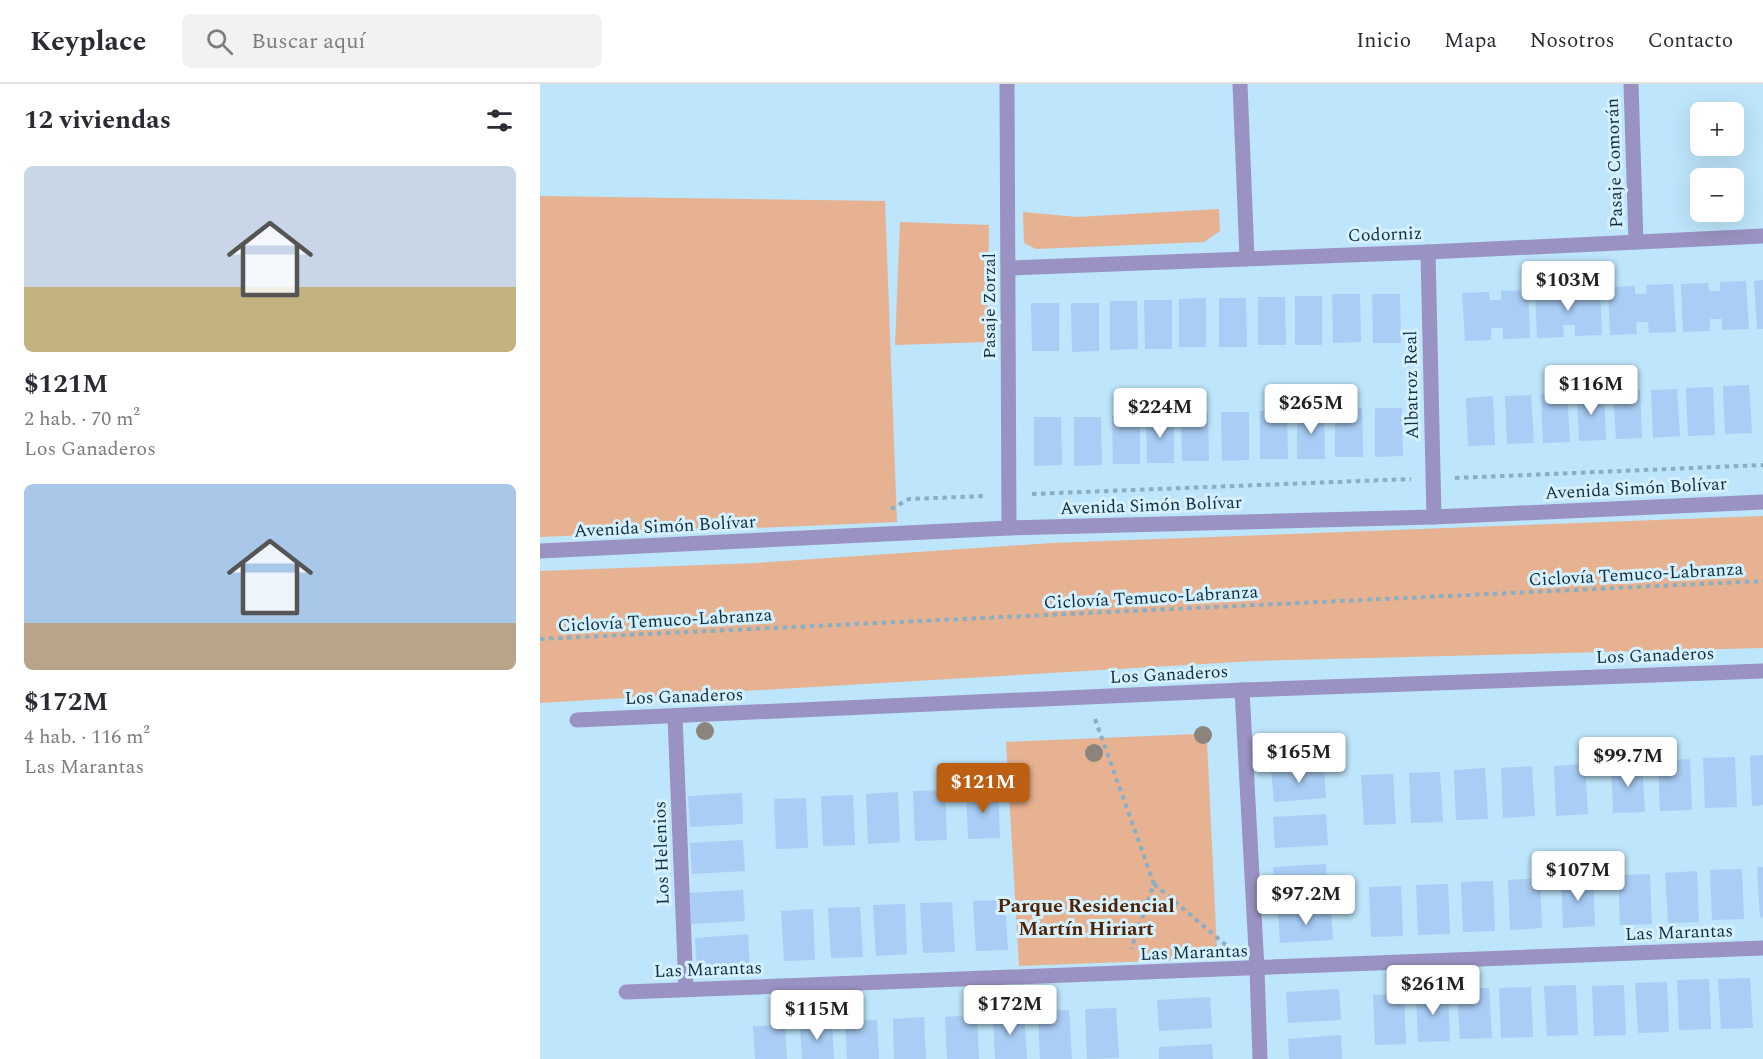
<!DOCTYPE html>
<html lang="es">
<meta charset="utf-8">
<style>
:root{--surface:#fff;--page:#f2f2f3;--text:#2b2b33;--muted:#7c7c81;--line:#e1e1e2;--accent:#bd5f12}
body{margin:0;font-family:Spectral,serif;background:var(--page);color:var(--text);height:100vh;display:flex;flex-direction:column;font-size:22px;white-space:nowrap}
*{box-sizing:border-box;margin:0}
p{font-size:20px;color:var(--muted)}
.icon{flex:none;width:33px;height:33px;fill:none;stroke:currentColor;stroke-width:2;stroke-linecap:round;stroke-linejoin:round}
.map{position:relative;flex:1;overflow:hidden}
.details{display:flex;flex-direction:column;background:var(--surface);width:540px}
.details>*{flex:none}
.buttons{position:absolute;left:1150px;top:18px;display:grid;gap:12px}
.buttons a{display:grid;place-items:center;width:54px;height:54px;border-radius:9px;background:var(--surface);box-shadow:0 6px 24px #0002;font-size:30px}
.price{position:absolute;translate:-50% -51px;padding:0 14px;border-radius:6px;background:#fff;color:#222;font-size:20px;line-height:39px;filter:drop-shadow(0 2px 3px #0008)}
.price::after{content:'';position:absolute;left:50%;top:36px;width:18px;height:14px;margin-left:-9px;background:inherit;clip-path:polygon(0 0,100% 0,50% 100%)}
.price.on{background:var(--accent);color:#fff}
ul{padding:0;list-style:none}
li{display:grid;align-content:center;gap:12px;height:318px;padding:0 24px}
li span{display:grid;place-items:center;height:186px;border-radius:9px;color:#555}
li>.icon{margin-inline-start:auto}
span .icon{width:108px;height:108px;fill:#fffc;stroke-width:1}
li b{font-size:26px}
h2{display:flex;justify-content:space-between;align-items:center;height:72px;padding:0 24px;font-size:26px}
header{display:flex;align-items:center;gap:36px;box-sizing:border-box;height:84px;padding:0 30px;background:var(--surface);border-bottom:2px solid var(--line)}
header strong{font-size:28px}
nav{display:flex;gap:33px;margin-inline-start:auto;font-size:21px}
.search{width:420px;height:54px;background:var(--page);display:flex;align-items:center;gap:15px;box-sizing:border-box;padding:0 21px;border-radius:9px;color:var(--muted);font-size:22px}
main{display:flex;flex:1;min-height:0}
.map>svg:first-child{display:block}
</style>
<header>
<strong>Keyplace</strong>
<div class="search"><svg class="icon" aria-label="search" viewBox="0 0 24 24"><circle cx="10" cy="10" r="6"/><path d="M15 15l6 6"/></svg>Buscar aquí</div>
<nav><a>Inicio</a><a>Mapa</a><a>Nosotros</a><a>Contacto</a></nav>
</header>
<main>
<section class="details">
<h2>12 viviendas<svg class="icon" aria-label="filters" viewBox="0 0 24 24"><path d="M4 7h16M4 17h16"/><circle cx="9" cy="7" r="2"/><circle cx="15" cy="17" r="2"/></svg></h2>
<ul>
<li><span style="background:linear-gradient(#c9d6e8 65%,#c2b280 0)"><svg class="icon" aria-label="home" viewBox="0 0 24 24"><path d="M3 11l9-7 9 7M6 9v11h12V9"/></svg></span><div><b>$121M</b><p>2 hab. · 70 m²</p><p>Los Ganaderos</p></div></li>
<li><span style="background:linear-gradient(#a9c7e8 75%,#b9a48a 0)"><svg class="icon" aria-label="home" viewBox="0 0 24 24"><path d="M3 11l9-7 9 7M6 9v11h12V9"/></svg></span><div><b>$172M</b><p>4 hab. · 116 m²</p><p>Las Marantas</p></div></li>
</ul>
</section>
<div class="map">
<svg width="1223" height="975" viewBox="0 0 1223 975">
<rect width="100%" height="100%" fill="#bde5fb"/>
<g fill="#e7b291">
<path d="M0,112L345,117L357,438L0,453Z"/>
<path d="M679,125L680,147L664,158L496,165L484,159L483,128L537,133Z"/>
<path d="M360,138L449,141L447,258L355,261Z"/>
<path d="M1223,432V564L714,577L0,619V487L216,479L512,459Z"/>
<path d="M657,650L667,657L677,866L664,875L479,882L466,658Z"/>
</g>
<g fill="#a9cdf5">
<path d="M1223,196V245H1217L1214,197Z"/>
<path d="M1206,197L1209,245L1182,246V235H1170V247L1143,248L1141,200L1168,199L1169,207H1180V198Z"/>
<path d="M1133,200L1136,248L1109,249L1108,238H1096L1097,250L1070,251L1068,203L1095,202V210H1107L1106,201Z"/>
<path d="M1060,203L1062,251L1035,252V241H1023L1024,253L997,254L995,206L1021,205L1022,213H1034L1033,205Z"/>
<path d="M988,206L990,254L963,255V244H951V256L925,257L922,209L949,208L950,216H961V207Z"/>
<path d="M792,210H820L821,258L793,259Z"/>
<path d="M832,210H860L861,259H833Z"/>
<rect x="755" y="212" width="27" height="49"/>
<path d="M718,213H745L746,261H718Z"/>
<path d="M666,214V263H639V215Z"/>
<path d="M679,214H706L707,263H679Z"/>
<path d="M604,216H632V265H605Z"/>
<path d="M570,217H597L598,265L570,266Z"/>
<path d="M491,219H519V267H492Z"/>
<path d="M531,219H559V267L532,268Z"/>
<path d="M1209,301L1212,349L1185,350L1183,302Z"/>
<path d="M1173,303L1175,351L1148,352L1146,304Z"/>
<path d="M1137,305L1140,352L1113,354L1111,306Z"/>
<path d="M1100,306L1102,354L1076,355L1073,307Z"/>
<path d="M1064,308L1066,356L1039,357L1037,309Z"/>
<path d="M1027,309L1030,358L1003,359L1001,310Z"/>
<path d="M991,311L994,359L967,360L965,312Z"/>
<path d="M953,312L955,361L928,362L926,314Z"/>
<path d="M822,324L823,373H795V325Z"/>
<path d="M835,324H862L863,372L835,373Z"/>
<path d="M784,326L785,375H757V327Z"/>
<path d="M720,327H747L748,375H720Z"/>
<path d="M681,328H709V376L682,377Z"/>
<path d="M641,329H668L669,377H642Z"/>
<path d="M600,331V380H573L572,332Z"/>
<path d="M606,331H634V379H607Z"/>
<path d="M494,333H521L522,381L494,382Z"/>
<path d="M534,333H561L562,381L534,382Z"/>
<path d="M1223,671V721L1212,722L1210,672Z"/>
<path d="M1195,673L1197,723L1165,724L1163,674Z"/>
<path d="M1150,675L1152,726L1120,727L1118,677Z"/>
<path d="M1102,678L1105,728L1073,729L1071,679Z"/>
<path d="M1045,680L1048,730L1016,732L1014,682Z"/>
<path d="M992,682L995,732L963,734L961,684Z"/>
<path d="M784,683L786,714L734,718L731,686Z"/>
<path d="M945,684L948,735L916,736L914,686Z"/>
<path d="M900,688L903,738L871,739L869,689Z"/>
<path d="M853,690L856,740L824,741L821,691Z"/>
<path d="M458,704L460,754L428,755L426,705Z"/>
<path d="M405,706L407,756L375,757L373,707Z"/>
<path d="M358,708L360,758L328,760L326,710Z"/>
<path d="M202,709L203,740L150,743L148,712Z"/>
<path d="M313,711L315,761L283,762L281,712Z"/>
<path d="M266,714L268,764L236,765L234,715Z"/>
<path d="M786,730L788,761L735,764L733,733Z"/>
<path d="M203,756L205,787L152,790L150,759Z"/>
<path d="M786,780L788,811L735,814L733,783Z"/>
<path d="M1217,783H1223V833L1220,834Z"/>
<path d="M1202,785L1204,835L1172,836L1170,786Z"/>
<path d="M1157,787L1159,838L1128,839L1125,789Z"/>
<path d="M1110,790L1112,840L1080,841L1078,791Z"/>
<path d="M1053,792L1055,842L1023,844L1021,794Z"/>
<path d="M1000,794L1002,844L970,846L968,796Z"/>
<path d="M953,797L955,847L923,848L921,798Z"/>
<path d="M908,800L910,850L878,851L876,801Z"/>
<path d="M861,802L863,852L831,853L829,803Z"/>
<path d="M203,806L205,837L151,840L150,809Z"/>
<path d="M465,816L468,866L436,867L433,817Z"/>
<path d="M412,818L415,868L383,869L380,819Z"/>
<path d="M365,820L367,870L336,872L333,821Z"/>
<path d="M320,823L323,873L291,874L288,824Z"/>
<path d="M273,825L275,876L244,877L241,827Z"/>
<path d="M791,825L793,856L740,859L738,828Z"/>
<path d="M208,850L210,882L157,885L155,854Z"/>
<path d="M1210,894L1213,944L1181,945L1178,895Z"/>
<path d="M1169,895L1171,945L1139,946L1137,896Z"/>
<path d="M1127,898L1129,948L1098,949L1095,899Z"/>
<path d="M1036,901L1038,951L1007,952L1004,902Z"/>
<path d="M1084,901L1086,951L1054,952L1052,902Z"/>
<path d="M991,903L993,953L961,954L959,904Z"/>
<path d="M949,904L952,954L920,955L917,905Z"/>
<path d="M799,905L801,936L748,939L746,908Z"/>
<path d="M908,907L910,957L878,958L876,908Z"/>
<path d="M864,910L866,960L835,961L833,911Z"/>
<path d="M670,913L672,944L619,947L617,916Z"/>
<path d="M576,924L579,974L547,975L545,925Z"/>
<path d="M529,926L532,975H500L498,927Z"/>
<path d="M484,929L487,975H455L453,930Z"/>
<path d="M437,931L439,975H407L405,933Z"/>
<path d="M384,933L386,975H354L353,935Z"/>
<path d="M337,936L339,975H307L305,937Z"/>
<path d="M292,939L294,975H262L260,940Z"/>
<path d="M245,941L247,975H215L213,942Z"/>
<path d="M801,951L802,975H749L748,955Z"/>
<path d="M672,960L673,975H619V963Z"/>
</g>
<g fill="none" stroke-linecap="round" stroke-linejoin="round">
<g stroke="#8aaec2" stroke-width="4" stroke-dasharray="4.5 4.5" stroke-linecap="butt">
<path d="M915,394L1223,381"/>
<path d="M492,410L871,395"/>
<path d="M351,425L369,415L446,412"/>
<path d="M0,555L1223,497"/>
<path d="M555,635L614,800L591,865"/>
<path d="M614,800L687,862"/>
</g>
<g stroke="#9a92c2" stroke-width="15">
<path d="M467,0L469,444"/>
<path d="M700,0L707,174"/>
<path d="M1091,0L1096,158"/>
<path d="M888,168L894,433"/>
<path d="M469,184L888,168L1223,152"/>
<path d="M0,467L469,444L894,433L1223,418"/>
<path d="M702,606L717,885L720,975"/>
<path d="M135,632L146,905"/>
<path d="M37,636L702,606L1223,587"/>
<path d="M86,908L1223,864"/>
</g>
</g>
<g fill="#8a847d">
<circle cx="165" cy="647" r="9"/>
<circle cx="663" cy="651" r="9"/>
<circle cx="554" cy="669" r="9"/>
</g>
<g text-anchor="middle" stroke-width="6" stroke-linejoin="round" paint-order="stroke">
<g font-size="18" fill="#132f3e" stroke="#d5f0ff">
<text transform="translate(1074 79) rotate(-92)" y="6">Pasaje Comorán</text>
<text transform="translate(845 150) rotate(-2)" y="6">Codorniz</text>
<text transform="translate(449 222) rotate(-90)" y="6">Pasaje Zorzal</text>
<text transform="translate(871 301) rotate(-91)" y="6">Albatroz Real</text>
<text transform="translate(1096 404) rotate(-3)" y="6">Avenida Simón Bolívar</text>
<text transform="translate(611 421) rotate(-2)" y="6">Avenida Simón Bolívar</text>
<text transform="translate(125 442) rotate(-3)" y="6">Avenida Simón Bolívar</text>
<text transform="translate(1096 490) rotate(-3)" y="6">Ciclovía Temuco-Labranza</text>
<text transform="translate(611 513) rotate(-3)" y="6">Ciclovía Temuco-Labranza</text>
<text transform="translate(125 536) rotate(-3)" y="6">Ciclovía Temuco-Labranza</text>
<text transform="translate(1115 571) rotate(-2)" y="6">Los Ganaderos</text>
<text transform="translate(629 590) rotate(-3)" y="6">Los Ganaderos</text>
<text transform="translate(144 612) rotate(-2)" y="6">Los Ganaderos</text>
<text transform="translate(121 769) rotate(-92)" y="6">Los Helenios</text>
<text transform="translate(1139 848) rotate(-2)" y="6">Las Marantas</text>
<text transform="translate(654 868) rotate(-2)" y="6">Las Marantas</text>
<text transform="translate(168 885) rotate(-2)" y="6">Las Marantas</text>
</g>
<g font-size="20" font-weight="bold" fill="#512401" stroke="#d5f0ff">
<text x="546" y="828">Parque Residencial<tspan x="546" dy="23">Martín Hiriart</tspan></text>
</g>
</g>
</svg>
<div class="buttons">
<a>+</a>
<a>−</a>
</div>
<b class="price" style="left:1028px;top:228px">$103M</b>
<b class="price" style="left:1051px;top:332px">$116M</b>
<b class="price" style="left:771px;top:351px">$265M</b>
<b class="price" style="left:620px;top:355px">$224M</b>
<b class="price" style="left:759px;top:700px">$165M</b>
<b class="price" style="left:1088px;top:704px">$99.7M</b>
<b class="price on" style="left:443px;top:730px">$121M</b>
<b class="price" style="left:1038px;top:818px">$107M</b>
<b class="price" style="left:766px;top:842px">$97.2M</b>
<b class="price" style="left:893px;top:932px">$261M</b>
<b class="price" style="left:470px;top:952px">$172M</b>
<b class="price" style="left:277px;top:957px">$115M</b>
</div>
</main>
